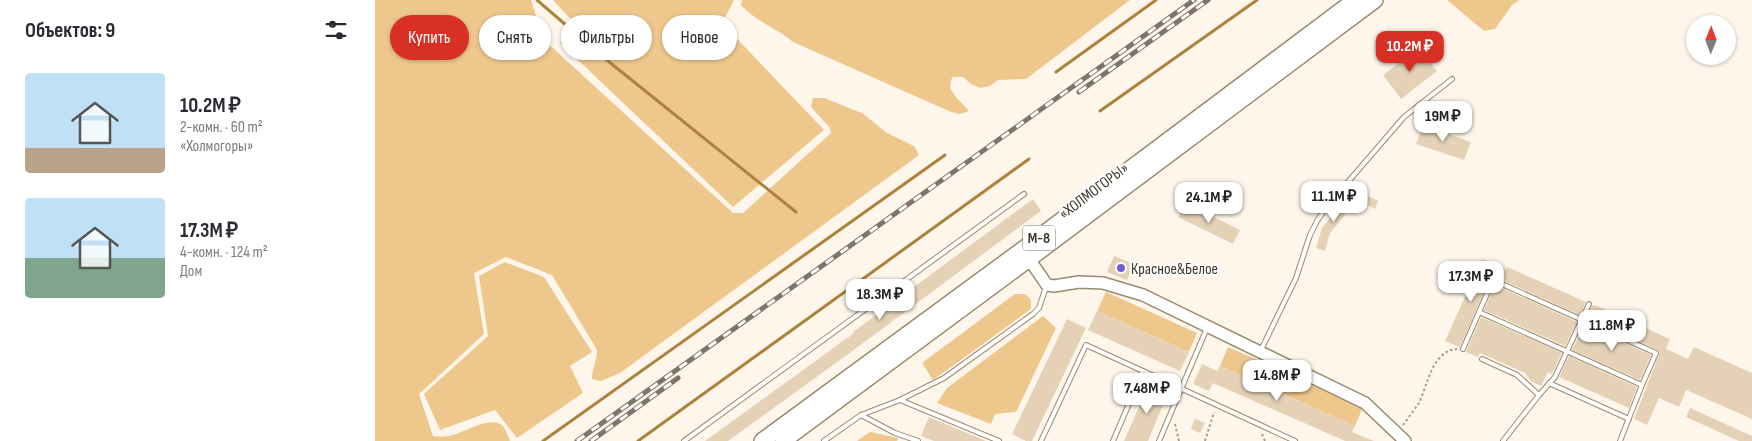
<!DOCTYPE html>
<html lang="ru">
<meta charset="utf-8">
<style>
:root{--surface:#fff;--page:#f2f2f3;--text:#2b2b33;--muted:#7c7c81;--accent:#d93025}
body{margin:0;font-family:"Sofia Sans Condensed",sans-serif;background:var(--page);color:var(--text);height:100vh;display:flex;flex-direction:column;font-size:19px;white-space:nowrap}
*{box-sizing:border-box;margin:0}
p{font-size:16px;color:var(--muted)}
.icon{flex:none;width:28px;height:28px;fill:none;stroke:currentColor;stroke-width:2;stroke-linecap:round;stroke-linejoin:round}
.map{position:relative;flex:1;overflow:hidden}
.side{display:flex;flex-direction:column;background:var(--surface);width:375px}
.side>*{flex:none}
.guide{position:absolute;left:15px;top:15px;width:475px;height:45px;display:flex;gap:10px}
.needle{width:32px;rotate:1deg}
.fabs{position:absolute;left:1311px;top:15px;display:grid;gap:10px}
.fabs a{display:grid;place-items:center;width:50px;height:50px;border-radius:50%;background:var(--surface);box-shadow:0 1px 4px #0004;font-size:25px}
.price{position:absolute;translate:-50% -42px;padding:0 11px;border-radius:10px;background:#fff;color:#222;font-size:16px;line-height:32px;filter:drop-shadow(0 1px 2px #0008)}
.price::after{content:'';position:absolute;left:50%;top:30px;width:15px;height:11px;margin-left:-8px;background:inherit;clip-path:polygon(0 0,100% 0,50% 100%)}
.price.current{background:var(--accent);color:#fff}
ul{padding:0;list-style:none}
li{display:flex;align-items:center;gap:15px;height:125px;padding:0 25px}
li span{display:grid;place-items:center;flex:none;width:140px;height:100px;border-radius:5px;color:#555}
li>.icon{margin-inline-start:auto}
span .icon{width:60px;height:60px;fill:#fffc;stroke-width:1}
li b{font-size:21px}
h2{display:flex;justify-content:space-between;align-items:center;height:60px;padding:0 25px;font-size:21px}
.chip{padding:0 18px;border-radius:22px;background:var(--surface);box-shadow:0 1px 4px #0004;font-size:18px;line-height:45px}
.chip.current{background:var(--accent);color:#fff}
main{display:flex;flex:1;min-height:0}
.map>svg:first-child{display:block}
</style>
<main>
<section class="side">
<h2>Объектов: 9<svg class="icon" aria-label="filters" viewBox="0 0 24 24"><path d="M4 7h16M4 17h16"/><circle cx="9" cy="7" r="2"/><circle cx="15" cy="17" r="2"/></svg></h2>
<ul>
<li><span style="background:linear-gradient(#bfe0f5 75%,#b9a48a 0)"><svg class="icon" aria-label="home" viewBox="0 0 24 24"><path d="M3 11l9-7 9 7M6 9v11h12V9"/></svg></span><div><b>10.2M ₽</b><p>2-комн. · 60 m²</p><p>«Холмогоры»</p></div></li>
<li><span style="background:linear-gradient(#bfe0f5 60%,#7fa58c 0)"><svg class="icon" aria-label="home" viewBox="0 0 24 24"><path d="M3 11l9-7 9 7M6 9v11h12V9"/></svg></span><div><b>17.3M ₽</b><p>4-комн. · 124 m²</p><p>Дом</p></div></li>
</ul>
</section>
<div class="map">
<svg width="1377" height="441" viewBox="0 0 1377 441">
<rect width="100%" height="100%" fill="#fef6eb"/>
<g fill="#eec78d">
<path d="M0,0H156L168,39L358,213H368L456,133L455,128L436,107L438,98H449L487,113L512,133L539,146L544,155L245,373L226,381L217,379C217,368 222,360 222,350L177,275L131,257L99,273L109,334L44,394L58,436C65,437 71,437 78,435C91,431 117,415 128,426C131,430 133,437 135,441H0Z"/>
<path d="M178,0H359L347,23L449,130L358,207L185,43L202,26Z"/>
<path d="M367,0H755L651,79L623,80L615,86L605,88L596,84L588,77H577L575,88L580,96L594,111L585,114L576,112L418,42C402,28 380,21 366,5Z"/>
<path d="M1072,0H1145L1137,5L1120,29L1109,31Z"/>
<path d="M130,262L169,277L217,352L195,366L208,393L142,438L120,410L65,430L49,394L113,336L104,276Z"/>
<path d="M731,292L822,333L814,352L722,311Z"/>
<path d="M640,294H650L656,300V309L558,380L547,363Z"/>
<path d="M668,316L681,328L641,412L620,414L616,424L562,403L572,388Z"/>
<path d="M853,347L988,407L980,426L845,366Z"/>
<path d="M495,432L523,438L522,441H482Z"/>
</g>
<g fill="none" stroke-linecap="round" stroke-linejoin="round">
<g stroke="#ad823c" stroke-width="3">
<path d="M162,0L228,57L421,212"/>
<path d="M681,72L781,0"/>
<path d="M725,111L882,0"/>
<path d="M168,441L570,155"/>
<path d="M263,441L654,159"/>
</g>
</g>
<g fill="#e5d2b6">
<path d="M1044,48L1062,71L1026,99L1008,75Z"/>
<path d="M1048,125L1096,142L1089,160L1041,144Z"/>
<path d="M991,195L1003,201L1000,209L988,203Z"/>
<path d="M972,197L980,203L955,233L950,251L941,248L947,228Z"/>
<path d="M658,199L666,211L476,352L353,441H330L479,333L478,332Z"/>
<path d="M810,203L865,230L858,244L803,217Z"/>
<path d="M739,256L759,264L752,280L732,272Z"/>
<path d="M1107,259L1121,265L1085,347L1070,341Z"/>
<path d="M1132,267L1211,302L1205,315L1123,278L1127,268L1131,270Z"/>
<path d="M1120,285L1202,322L1190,346L1109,310Z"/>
<path d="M1217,305L1219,306L1220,305L1295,339L1291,349L1313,359L1319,347L1377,373V419L1311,390L1304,407L1284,398L1272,425L1259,419L1285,352L1283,350L1212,318Z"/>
<path d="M722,311L814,352L805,371L713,330Z"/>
<path d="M1106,317L1187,353L1177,374L1173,372L1166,386L1156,381L1150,373L1105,353L1103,357L1091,352Z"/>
<path d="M692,319L711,328L657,441H651L637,434Z"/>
<path d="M1209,325L1276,355L1265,380L1197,350Z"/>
<path d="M1194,356L1262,387L1254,408L1184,377Z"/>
<path d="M827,364L842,371L845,366L980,426L977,432L999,441H970L838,383L834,391L818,384Z"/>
<path d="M774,384L793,393L773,441H749Z"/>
<path d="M1315,408L1377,436V441H1364L1311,417Z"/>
<path d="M554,417L611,441H559L546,436Z"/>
<path d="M820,419L830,423L825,433L816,429Z"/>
</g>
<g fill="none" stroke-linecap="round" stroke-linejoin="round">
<g stroke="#9c8a6f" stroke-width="6">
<g id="lane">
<path d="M1118,280L1124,267"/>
<path d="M1088,349L1118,280L1281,353L1267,385L1104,312"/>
<path d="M886,350L921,278L935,235L942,221L953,205L1029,117L1077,79"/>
<path d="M1107,359L1142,375L1164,395"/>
<path d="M1174,383L1254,419"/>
<path d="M525,400L624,441"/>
<path d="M486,415L520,433L543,441"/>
<path d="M309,441L649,194"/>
<path d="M449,441L486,415L525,400L569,378L658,314L664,308L671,287"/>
<path d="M666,441L711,345L768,371"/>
<path d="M738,441L768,371L920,441"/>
<path d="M784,441L832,328"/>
<path d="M1128,441L1164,395L1180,377L1214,304"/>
<path d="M1245,441L1267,385"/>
</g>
</g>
<g stroke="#9c8a6f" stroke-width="14">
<path id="secondary" d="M654,259L672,285L679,286L704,282L728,283L768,295L990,403L1030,441"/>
</g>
<g stroke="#9c8a6f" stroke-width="18">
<g id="highway">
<path d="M387,441L647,250L980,0"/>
<path d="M408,441L654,259L1000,0"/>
</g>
</g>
<g stroke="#a59d92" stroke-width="2" stroke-dasharray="2.5 2.5" stroke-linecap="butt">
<path d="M800,424L804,441"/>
<path d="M1028,425C1033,418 1039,410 1044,403C1053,384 1057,351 1082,349"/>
<path d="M887,434L890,441"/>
<path d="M830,441L839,412"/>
</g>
<use href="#lane" stroke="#fff" stroke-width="4"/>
<use href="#secondary" stroke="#fff" stroke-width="11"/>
<use href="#highway" stroke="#fff" stroke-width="15"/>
<g stroke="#7d756a" stroke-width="5">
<g id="rail">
<path d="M704,92L833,0"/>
<path d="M202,441L819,0"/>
<path d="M216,441L303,378"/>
</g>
</g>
<use href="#rail" stroke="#fff" stroke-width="3" stroke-dasharray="9" stroke-linecap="butt"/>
</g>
<circle fill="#725ed8" stroke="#fff" stroke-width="2" cx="746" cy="268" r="5"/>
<g text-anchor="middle" stroke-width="5" stroke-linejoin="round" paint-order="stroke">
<rect fill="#fff" stroke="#78726b" stroke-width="1" x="648" y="225.5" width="32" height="25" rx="4"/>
<g font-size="15" font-weight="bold" fill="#3e362b">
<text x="664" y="243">М-8</text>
</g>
<g font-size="16" fill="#3e362b" stroke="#fff">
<text transform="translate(718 190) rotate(-37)" y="6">«ХОЛМОГОРЫ»</text>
</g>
<g font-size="16" fill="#3e362b" stroke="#fff" text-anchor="start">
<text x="756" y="274">Красное&amp;Белое</text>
</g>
</g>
</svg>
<div class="fabs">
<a><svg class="needle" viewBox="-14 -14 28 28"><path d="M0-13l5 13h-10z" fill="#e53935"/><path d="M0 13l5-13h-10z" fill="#7c7c81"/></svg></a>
</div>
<b class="price current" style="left:1035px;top:73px">10.2M ₽</b>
<b class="price" style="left:1068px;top:143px">19M ₽</b>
<b class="price" style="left:959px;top:223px">11.1M ₽</b>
<b class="price" style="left:834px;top:224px">24.1M ₽</b>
<b class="price" style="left:1096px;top:303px">17.3M ₽</b>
<b class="price" style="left:505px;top:321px">18.3M ₽</b>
<b class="price" style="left:1237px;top:352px">11.8M ₽</b>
<b class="price" style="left:902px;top:402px">14.8M ₽</b>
<b class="price" style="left:772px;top:415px">7.48M ₽</b>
<div class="guide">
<a class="chip current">Купить</a>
<a class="chip">Снять</a>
<a class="chip">Фильтры</a>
<a class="chip">Новое</a>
</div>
</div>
</main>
